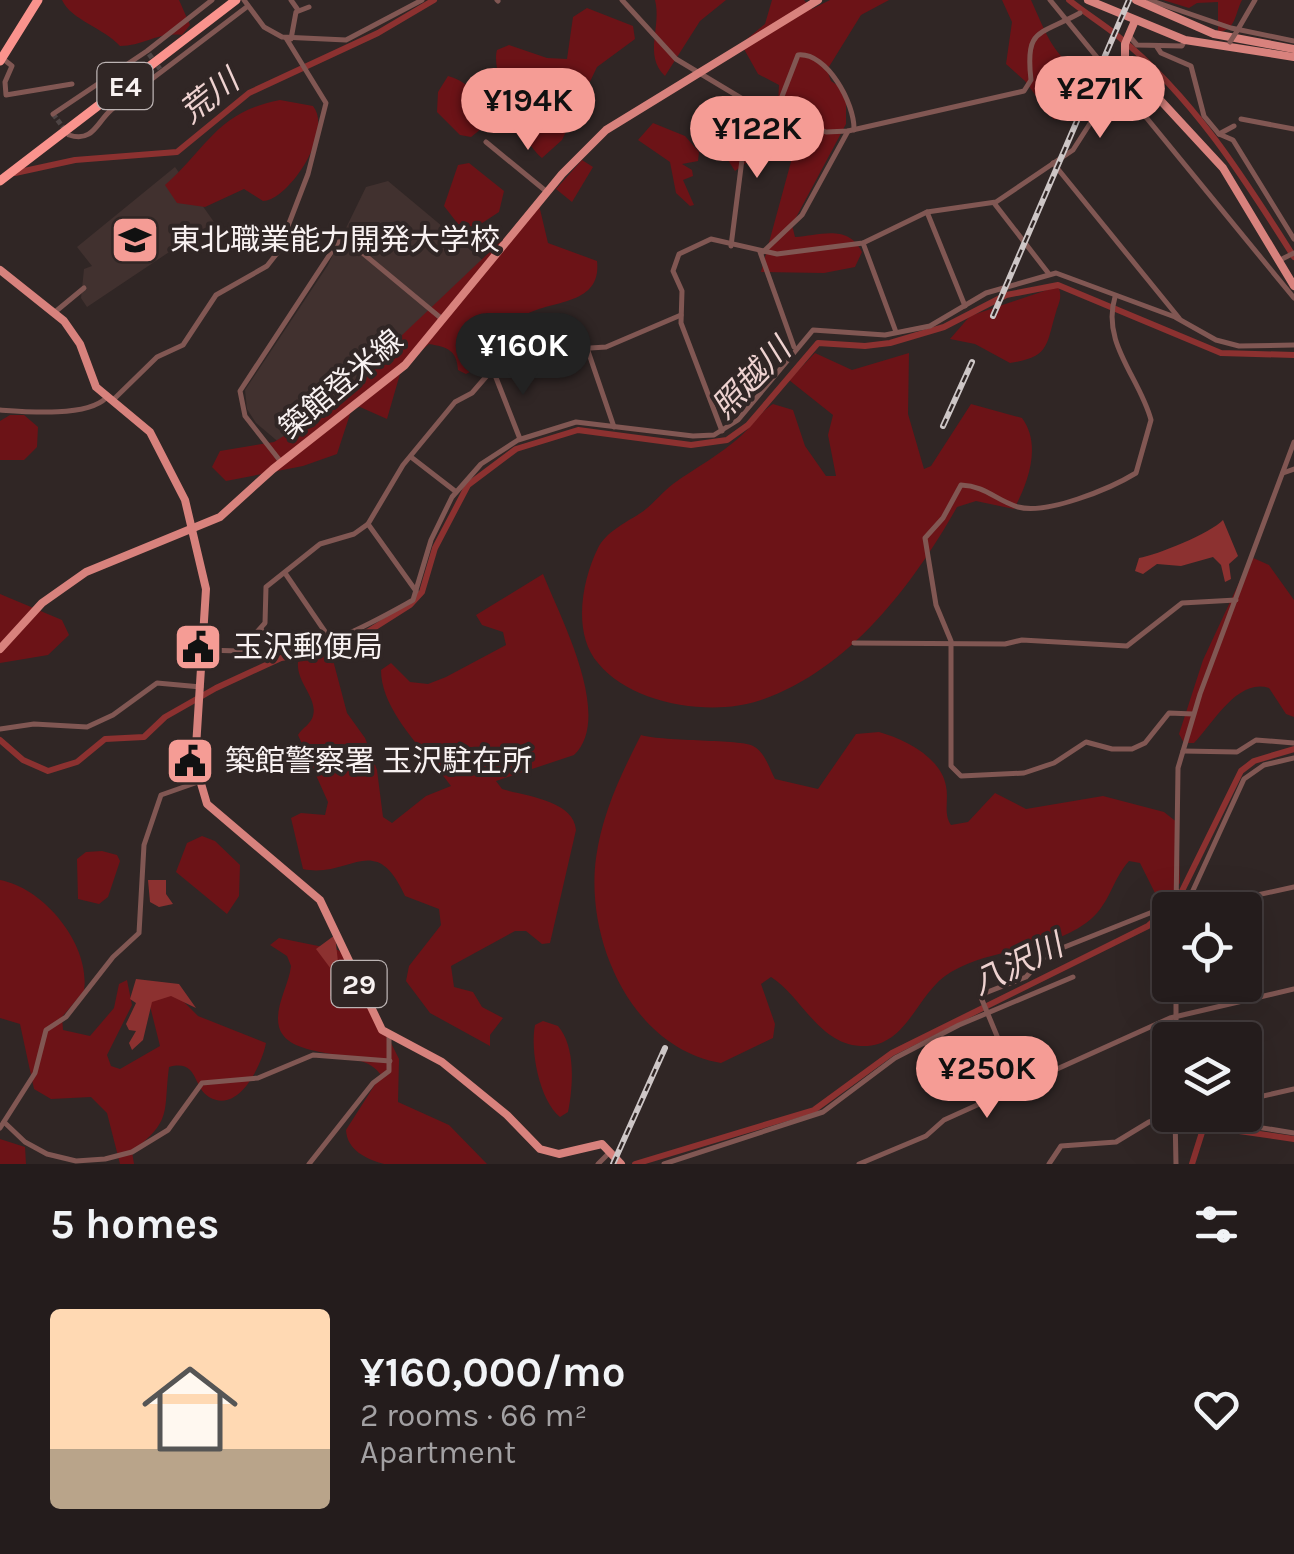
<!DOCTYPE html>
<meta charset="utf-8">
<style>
:root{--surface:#241c1c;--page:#302929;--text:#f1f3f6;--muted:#a3a1a3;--line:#413a3b;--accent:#f59c95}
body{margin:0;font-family:Karla,"Noto Sans JP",sans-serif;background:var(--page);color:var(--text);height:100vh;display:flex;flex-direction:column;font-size:38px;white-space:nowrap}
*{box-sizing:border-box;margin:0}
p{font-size:32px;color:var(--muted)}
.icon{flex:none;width:55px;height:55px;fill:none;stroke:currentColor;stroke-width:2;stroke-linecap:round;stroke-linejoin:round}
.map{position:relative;height:1164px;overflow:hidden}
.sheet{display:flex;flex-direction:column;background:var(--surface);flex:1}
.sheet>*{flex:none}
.fabs{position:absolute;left:1152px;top:892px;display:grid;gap:20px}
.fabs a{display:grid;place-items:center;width:110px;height:110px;border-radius:10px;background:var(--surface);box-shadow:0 10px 40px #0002,0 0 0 2px var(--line);font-size:50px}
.price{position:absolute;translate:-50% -85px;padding:0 22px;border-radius:35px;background:var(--accent);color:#111;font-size:32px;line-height:65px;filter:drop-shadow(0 2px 5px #0008)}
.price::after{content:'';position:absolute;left:50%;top:60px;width:30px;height:22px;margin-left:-15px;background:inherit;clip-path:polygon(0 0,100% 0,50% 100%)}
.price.current{background:#222;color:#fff}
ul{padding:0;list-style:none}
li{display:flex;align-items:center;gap:30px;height:250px;padding:0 50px}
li+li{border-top:2px solid var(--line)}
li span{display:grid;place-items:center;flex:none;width:280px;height:200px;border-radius:10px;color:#555}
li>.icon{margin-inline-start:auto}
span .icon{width:120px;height:120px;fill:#fffc;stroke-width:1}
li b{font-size:42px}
h2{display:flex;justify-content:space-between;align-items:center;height:120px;padding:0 50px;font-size:42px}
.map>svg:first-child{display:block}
</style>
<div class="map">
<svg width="1294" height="1164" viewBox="0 0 1294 1164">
<rect width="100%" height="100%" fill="#302625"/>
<g fill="#41312f">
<path d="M175,167L214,222L87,307L81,298L84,269L92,266L77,247Z"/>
<path d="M388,181L485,262L288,450L256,423L247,409L245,390L328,265L366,187Z"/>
</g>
<g fill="#6c1317">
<path d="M62,0H179L190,25L182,35C157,32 144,46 120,46C104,28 71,20 62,0Z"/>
<path d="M655,0H726L700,21L665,76C643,55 662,27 655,0Z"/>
<path d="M772,0H804L812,9L830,0H889L861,15L827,70L831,81L846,91V124L792,225L795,237C818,236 848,223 862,252L855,267L824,273L761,272L792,158L791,145L786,140L775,142L735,171L699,115L703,104L719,101L758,117L778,103L779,85L758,74L744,49L747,39L765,24Z"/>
<path d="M1002,0H1031C1038,15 1044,31 1052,44C1064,64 1101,89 1075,113C1068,120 1061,120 1053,119L1025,81L1006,64L1012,22Z"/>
<path d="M1163,0H1242C1235,13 1236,31 1218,32V2L1197,3L1189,8Z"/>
<path d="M587,8L633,26L635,39L597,67L562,140L542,158C522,142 490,74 497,50L509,45L547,58L567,59L573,17Z"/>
<path d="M448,76C469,81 488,104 486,125L471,137L460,135L437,112L438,92Z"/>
<path d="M280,100L313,106C334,132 288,201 263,201L244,189L205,207L177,203L165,185C208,147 217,112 280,100Z"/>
<path d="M653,123L685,136L699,152L698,161L682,164L692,170L693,176L683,180L694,205L690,206L676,193L670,162L638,140Z"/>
<path d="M582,160L593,167L572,202L556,189Z"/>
<path d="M469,163L504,191L499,212L476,227L458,224L444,206L458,165Z"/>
<path d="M539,205L548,243L597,261C602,305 553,300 527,314L525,344L466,374L458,370C457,350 447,347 429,344L402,367L387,419L360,407L352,408L337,454L303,466L226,481L212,467L220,451L274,442L318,415Z"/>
<path d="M1053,288H1059C1062,299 1059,302 1056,312C1046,345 1050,357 1010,363L975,344L950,339L970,316Z"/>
<path d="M815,353L852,370L909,353L908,414L924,469L931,466L971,404L1022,418C1042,445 1028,483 1014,509L976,501L957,507C913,585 849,670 761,700C713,717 632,705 598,663C572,633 582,580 598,548C606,532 625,523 639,514C652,506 661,493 673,484C695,468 720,455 741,436C752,426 760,412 773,404L793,410L805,446L826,476H836L828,435L833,415L789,380Z"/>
<path d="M10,415H24L38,427L37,447L24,460H0V421Z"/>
<path d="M1251,557L1269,565L1294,600V717L1286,714L1269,688C1237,678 1213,724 1194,743H1184L1179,734L1203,660Z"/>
<path d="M543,574C560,617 614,717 574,755L496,781L502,789C525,796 574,800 576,830L550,943L542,944L526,931H515L451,966L454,987L473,992L482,1007L503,1018L490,1035V1046L430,1013L406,981L409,966L441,925L439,909L405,896C375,829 350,879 303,869L291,818L301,813L325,815L328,802L298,735C302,728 311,724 313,716C318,697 296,683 298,662L321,650L333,660L347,713L365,738L377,770L383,817L392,823L426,796L451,786C427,753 381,712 381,670L391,663L410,682L428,684L446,677L506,645L503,632L482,625L476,615Z"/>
<path d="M0,594L62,620L69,635L48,655L0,663Z"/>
<path d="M879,732C904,739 941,757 946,786C949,800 943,814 951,825L968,822L995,793L1026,809L1103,796L1164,812L1178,823L1180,883L1168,897L1158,899L1140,863L1129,861C1111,881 1110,906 1086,923C1044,953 994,947 951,972C916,992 908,1049 860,1046C818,1043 802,997 771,977L761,984L775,1024L773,1038L721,1063C632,1048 585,941 596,858C602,814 621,774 641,735C666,742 741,739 753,746C765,752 769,768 775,779L818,789L856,734Z"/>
<path d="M202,836L215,841L240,865L239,896L227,914L176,872L187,843Z"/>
<path d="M102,851L117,855L120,861L108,897L99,904L78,899L77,859L86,852Z"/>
<path d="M0,880C44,888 91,945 84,991L62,1017L63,1030L90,1036L114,1008L119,984L127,980L132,1005L107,1055L111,1066L120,1069L160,1046L147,994H176L198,1016L266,1043C262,1064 239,1115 209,1097C192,1087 199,1059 169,1067C163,1114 173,1119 132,1152L134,1164H120L107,1113L91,1097L51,1099L34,1089L20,1024L0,1018Z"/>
<path d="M279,938L338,950L349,959L399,1059L398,1102L449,1125L487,1164H384C366,1159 347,1150 346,1130L381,1075C363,1046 289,1062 279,1027C274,1007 289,985 291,966L287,956L270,945Z"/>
<path d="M543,1021L558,1026C576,1047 573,1087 568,1112L560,1117C539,1100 530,1050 535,1025Z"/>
<path d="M0,1139L25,1147L26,1164H0Z"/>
</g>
<g fill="#8c3130">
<path d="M1223,520L1238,556L1229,564L1231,579L1225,582L1221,565L1213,557L1181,566L1157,564L1143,574L1135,571L1139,558C1157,555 1211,533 1223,520Z"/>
<path d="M148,880H166V894L173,904L159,907L150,902Z"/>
<path d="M335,935L339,971L346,981L336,980L337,996H330L331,969L316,949Z"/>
<path d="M136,979L179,984L196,1008L171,996L152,1002L143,1040L132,1050L129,1043L136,1031L129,1030L126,1024L136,1003L130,999Z"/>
</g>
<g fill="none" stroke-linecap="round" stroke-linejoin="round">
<g stroke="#8c3130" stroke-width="6">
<path d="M1069,0C1085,13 1103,24 1119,37C1193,97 1244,178 1294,257"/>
<path d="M15,173L75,160L177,152L249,93L378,33L434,0"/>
<path d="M0,740L23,760L48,771L77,762L105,739L144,737L165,717L216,688L281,658L312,653L369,631L410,605L422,592L435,548L468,485L516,449L578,430L691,445L727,440L748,425L818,343L865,346L890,343L944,327L1006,295L1058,285L1221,353L1294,355"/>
<path d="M635,1164L814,1110L892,1053L1148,926L1178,899L1241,771L1254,761L1294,749"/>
<path d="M1192,1164L1204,1126L1294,1139"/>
</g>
<g stroke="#4e4444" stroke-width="5" stroke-dasharray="5 2.5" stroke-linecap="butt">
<path d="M149,54L160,69"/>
<path d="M53,114L66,131"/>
</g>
<g stroke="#815753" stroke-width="5">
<path d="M244,0L264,27L282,37L346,40L422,0"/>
<path d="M291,0L298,10"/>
<path d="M497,0L498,1"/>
<path d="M622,0L676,59L751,104L826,132L848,131L1024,91L1031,80C1025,28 1038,36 1080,13"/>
<path d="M1050,0L1294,298"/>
<path d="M1149,0L1231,28L1294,41"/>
<path d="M1237,31L1255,0"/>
<path d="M1130,37L1137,45L1182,46L1185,40"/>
<path d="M291,39L296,12L309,7"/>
<path d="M1157,47L1161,53L1191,66L1204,116L1219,134"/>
<path d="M2,58L12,66L5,82L6,95L72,84"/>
<path d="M53,114L147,51L212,0"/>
<path d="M1241,119L1294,129"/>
<path d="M1234,126L1219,134L1233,140L1294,239"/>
<path d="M69,135C93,143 97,122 111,110L248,6"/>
<path d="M486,142L547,192"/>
<path d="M1053,163L1179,318"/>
<path d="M994,203L1049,274"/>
<path d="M927,212L965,306"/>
<path d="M863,243L896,332"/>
<path d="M731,246L746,128L779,104L798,55C827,52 855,104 854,130"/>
<path d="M760,252L794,347"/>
<path d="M763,252L802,215L848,131"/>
<path d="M1278,261L1294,253"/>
<path d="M1115,297C1101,343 1140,378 1151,420L1136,473C1110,489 1046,515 1018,507C995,500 986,486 961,485L943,518L925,538L936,605L951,641V766L961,776L1024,773L1054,763L1086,742L1112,749H1132L1145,743L1169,713L1193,714"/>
<path d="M55,312L84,288"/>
<path d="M588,351L614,427"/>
<path d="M493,370L520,439"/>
<path d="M113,400L157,357L183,345L216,295L267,266L278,252L308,174L326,103L286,38"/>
<path d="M0,410C27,412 87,417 106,398"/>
<path d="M722,431L681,323L682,291L673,271L679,254L711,239L777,254L863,243L927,212L996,202L1073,150L1098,111L1137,77"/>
<path d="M411,457L455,491"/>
<path d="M281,462L245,416L240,391L338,242L348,241L442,319"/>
<path d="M1283,473L1294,469"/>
<path d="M368,524L416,591"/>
<path d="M285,573L328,636"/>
<path d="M261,629C266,636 269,644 277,647C309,660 384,616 413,600L431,540L452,497L481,464L518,440L576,422L693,436L714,435L738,420L813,330L885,335L930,326L986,293L1056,273L1175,317L1216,340L1239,346L1294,345"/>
<path d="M854,643L1005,644L1022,640L1127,646L1182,603L1236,600"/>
<path d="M204,650L240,651L265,623L266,587L320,544L354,534L368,524L403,465L455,402L472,393L491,371L559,350L606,347L681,315"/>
<path d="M0,729L34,724L87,727L113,715L157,683L201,687"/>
<path d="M1183,751L1237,752L1256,740L1294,743"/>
<path d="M1176,910L1178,768L1200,694L1294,442"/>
<path d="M1184,910L1244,779L1264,765L1294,758"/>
<path d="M1188,910L1294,887"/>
<path d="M1176,1040V985"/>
<path d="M1019,1089L980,995L1026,977L1047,954L1165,907L1177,891"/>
<path d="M1245,1100L1294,1089"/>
<path d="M1175,1115L1176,1164"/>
<path d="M1183,1115L1294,1133"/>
<path d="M4,1122L25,1142L47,1154L76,1161L105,1159L132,1152L168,1130L202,1083L258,1078L313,1055L390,1061"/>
<path d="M0,1128L35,1073L46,1030L66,1017L113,957L139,933L144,845L161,795L198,782"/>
<path d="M309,1164L373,1083L389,1071V1035"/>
<path d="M598,1164L610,1152"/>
<path d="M664,1164L823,1112L895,1058L959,1025L1073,977"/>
<path d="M859,1164L926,1136L944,1120L1170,1018L1294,989"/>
<path d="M1049,1164L1061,1146L1116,1142L1149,1122L1175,1115"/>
</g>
<g stroke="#d8827d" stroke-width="8">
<path d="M1088,0L1185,40L1294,57"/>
<path d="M1136,0L1214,34L1294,49"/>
<path d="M1134,23L1125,44V62L1223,168L1294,286"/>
<path d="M0,270L64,321L80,344L96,387L150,432L185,500L206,589L195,763L207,804L320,900L382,1030L442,1062L507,1115L540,1149L559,1154L602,1144L621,1164"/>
<path d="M0,649L42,603L86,572L220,517L273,469L405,365L562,174L606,130L818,0"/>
</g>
<g stroke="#fa938d" stroke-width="9">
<path d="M0,61L38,0"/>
<path d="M0,181L236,0"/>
</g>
<g stroke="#cdc6c6" stroke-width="6">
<g id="rail">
<path d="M993,316L1129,0"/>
<path d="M943,426L972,362"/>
<path d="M613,1164L665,1048"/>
</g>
</g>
<use href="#rail" stroke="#302625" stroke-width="2.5" stroke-dasharray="8" stroke-linecap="butt"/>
<path stroke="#815753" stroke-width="5" d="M1230,42L1237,31"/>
</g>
<defs>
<g id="university-square" transform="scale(2.5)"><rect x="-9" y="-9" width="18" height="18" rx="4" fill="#f59c95" stroke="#302625"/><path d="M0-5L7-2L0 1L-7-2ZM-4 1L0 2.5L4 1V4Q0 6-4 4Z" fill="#111"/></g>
<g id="civic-square" transform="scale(2.5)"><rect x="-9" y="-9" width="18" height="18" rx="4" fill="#f59c95" stroke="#302625"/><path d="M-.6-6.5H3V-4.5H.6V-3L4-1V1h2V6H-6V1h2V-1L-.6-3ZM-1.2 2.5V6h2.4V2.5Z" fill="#111"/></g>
</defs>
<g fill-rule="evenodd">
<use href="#university-square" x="135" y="240"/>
<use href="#civic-square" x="198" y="647"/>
<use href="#civic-square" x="190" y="761"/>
</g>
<g text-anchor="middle" stroke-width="8" stroke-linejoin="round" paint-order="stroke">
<g fill="#302625" stroke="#bcb4b4" stroke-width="2.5">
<rect x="97.5" y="63" width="55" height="46" rx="8"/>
<rect x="331.5" y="961" width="55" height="46" rx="8"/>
</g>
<g font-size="28" font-weight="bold" fill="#f8f1f1">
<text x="125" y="96">E4</text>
<text x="359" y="994">29</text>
</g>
<g font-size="30" fill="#f8f1f1" stroke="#302625" text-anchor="start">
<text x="170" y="250">東北職業能力開発大学校</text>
<text x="233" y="657">玉沢郵便局</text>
<text x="225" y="771">築館警察署 玉沢駐在所</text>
</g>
<g font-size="30" fill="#f8f1f1" stroke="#302625">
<text transform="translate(341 384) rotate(-40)" y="10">築館登米線</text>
</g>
<g font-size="32" font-style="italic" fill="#eed2d0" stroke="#302625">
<text transform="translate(209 96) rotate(-38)" y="11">荒川</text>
<text transform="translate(751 378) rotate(-46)" y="11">照越川</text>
<text transform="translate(1017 964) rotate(-26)" y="11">八沢川</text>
</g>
</g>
</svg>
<div class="fabs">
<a><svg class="icon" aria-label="locate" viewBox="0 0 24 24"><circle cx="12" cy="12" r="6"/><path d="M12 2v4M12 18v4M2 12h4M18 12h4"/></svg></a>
<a><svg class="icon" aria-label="layers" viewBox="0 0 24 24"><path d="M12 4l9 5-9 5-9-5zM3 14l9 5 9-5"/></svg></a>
</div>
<b class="price" style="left:1100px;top:141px">¥271K</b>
<b class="price" style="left:528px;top:153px">¥194K</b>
<b class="price" style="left:757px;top:181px">¥122K</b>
<b class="price current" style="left:523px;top:398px">¥160K</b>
<b class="price" style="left:987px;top:1121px">¥250K</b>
</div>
<section class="sheet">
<h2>5 homes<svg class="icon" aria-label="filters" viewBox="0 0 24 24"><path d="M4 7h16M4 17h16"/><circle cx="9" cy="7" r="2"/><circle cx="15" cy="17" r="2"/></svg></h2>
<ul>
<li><span style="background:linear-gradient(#ffd9b3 70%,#b9a48a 0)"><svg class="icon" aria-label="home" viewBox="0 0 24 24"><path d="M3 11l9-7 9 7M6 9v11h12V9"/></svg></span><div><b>¥160,000/mo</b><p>2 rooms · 66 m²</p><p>Apartment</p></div><svg class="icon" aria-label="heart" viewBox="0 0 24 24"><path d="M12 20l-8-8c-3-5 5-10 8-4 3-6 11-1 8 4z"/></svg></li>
</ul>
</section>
